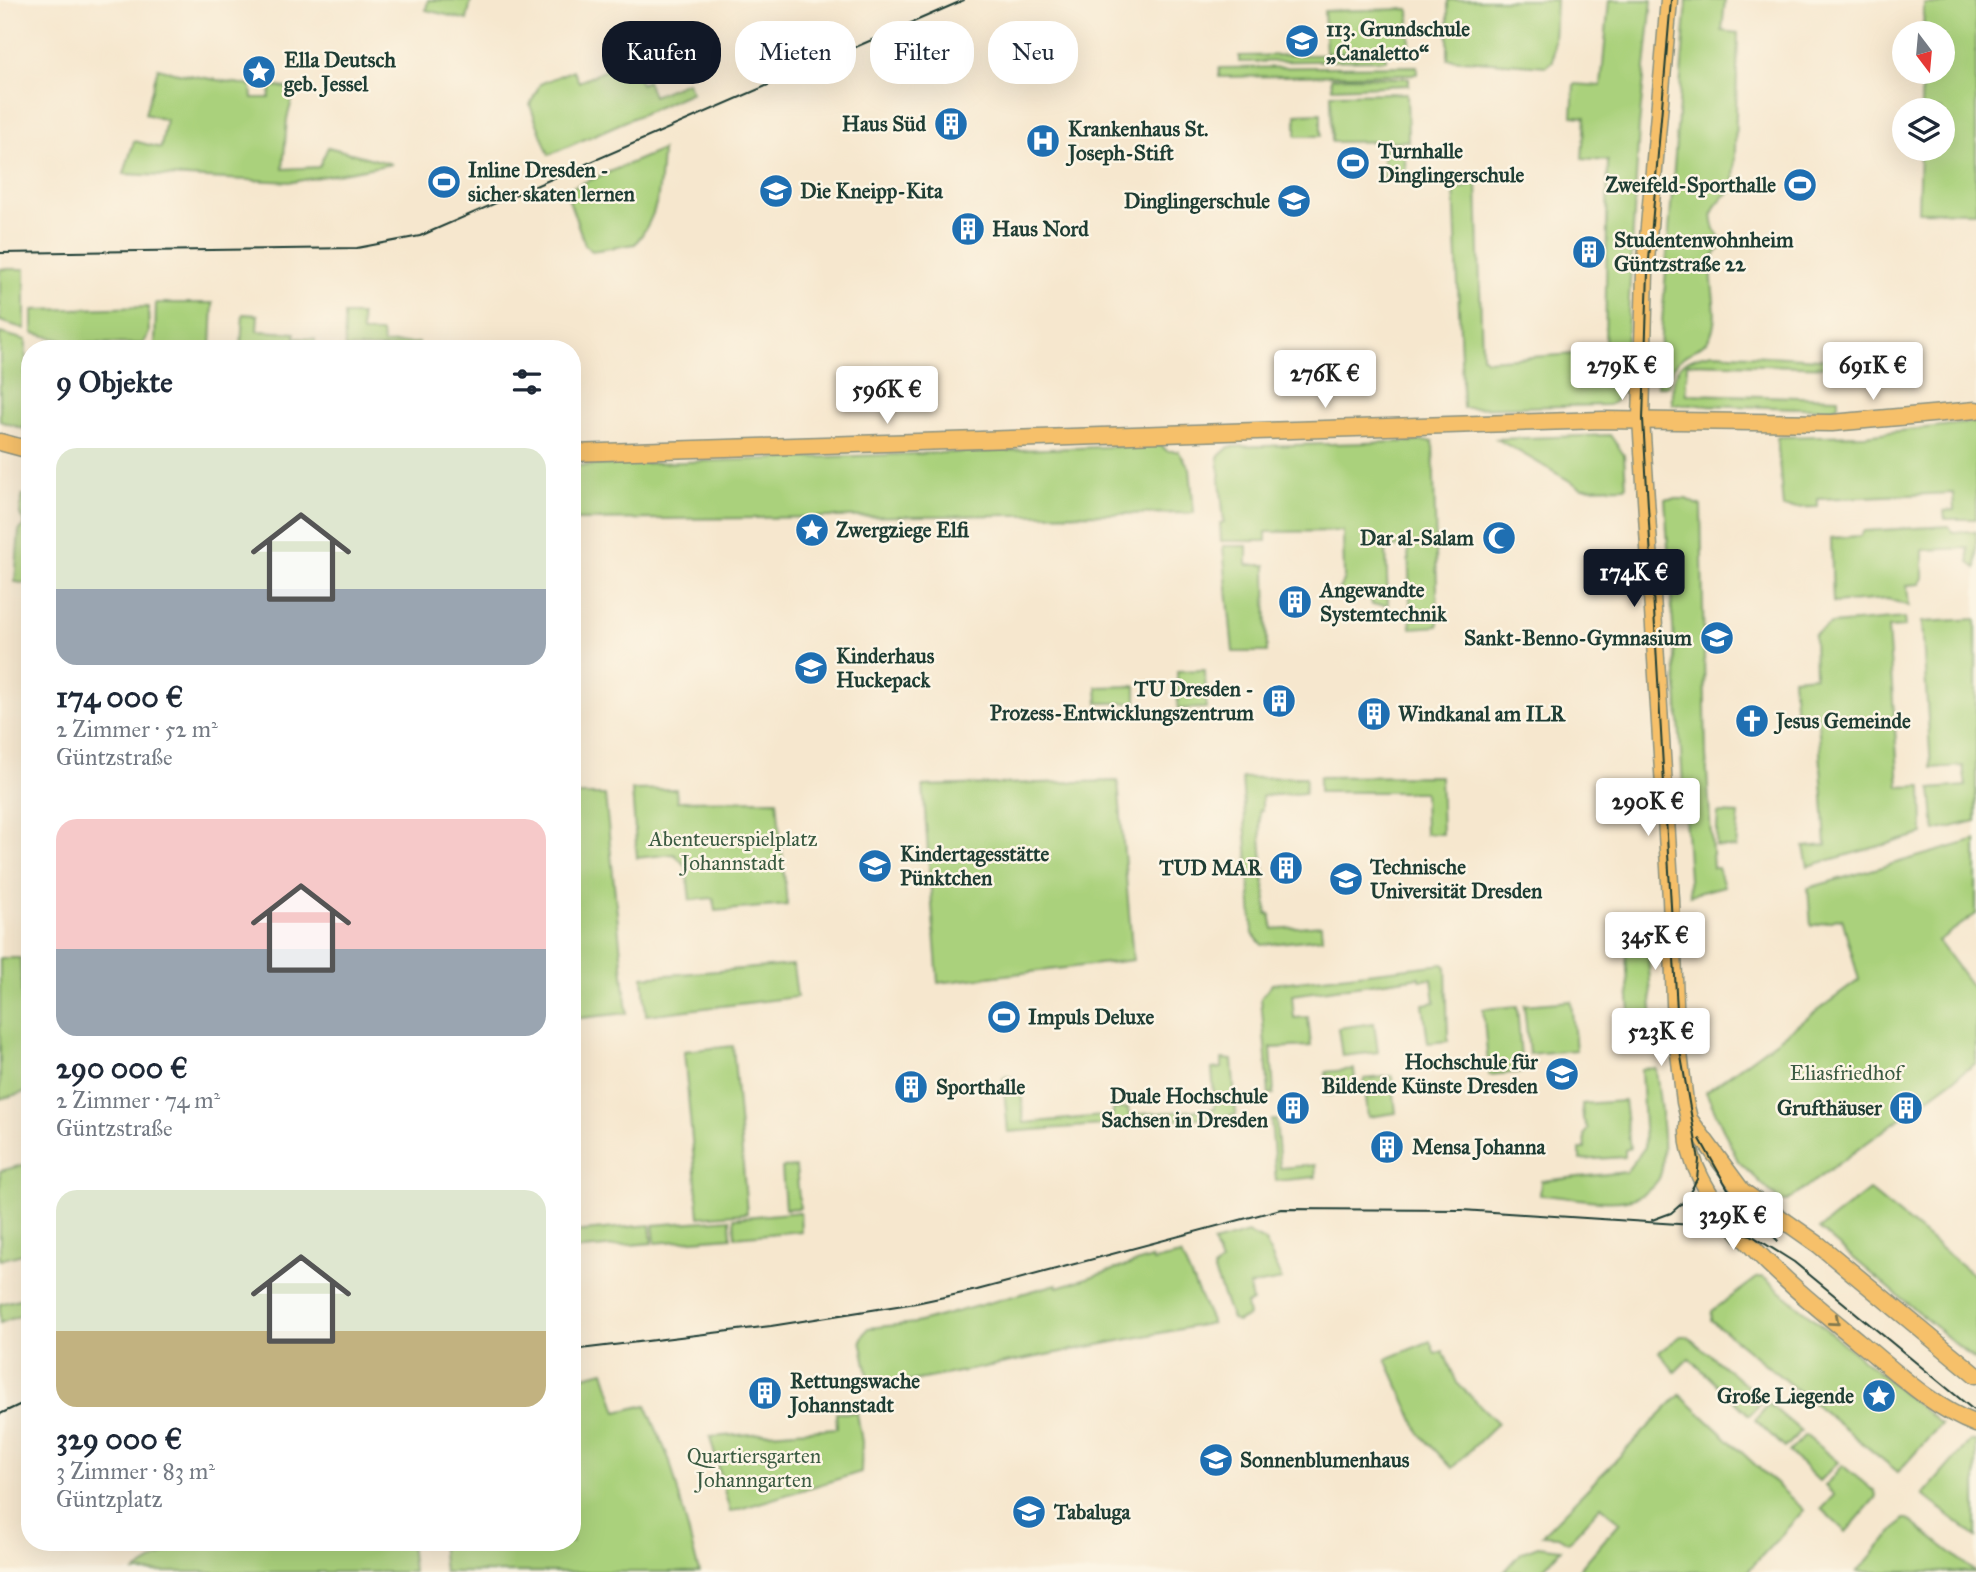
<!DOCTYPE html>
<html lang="de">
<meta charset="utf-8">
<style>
:root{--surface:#fff;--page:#f6f6f7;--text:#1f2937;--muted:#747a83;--accent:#111827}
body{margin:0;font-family:"IM FELL Great Primer",serif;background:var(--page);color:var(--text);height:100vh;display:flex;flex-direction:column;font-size:26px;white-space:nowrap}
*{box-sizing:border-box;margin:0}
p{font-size:23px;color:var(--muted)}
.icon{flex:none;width:38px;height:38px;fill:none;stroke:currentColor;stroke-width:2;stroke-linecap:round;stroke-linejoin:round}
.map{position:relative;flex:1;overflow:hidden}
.panel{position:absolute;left:21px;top:340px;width:560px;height:1211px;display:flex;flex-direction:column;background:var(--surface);border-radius:28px;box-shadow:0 7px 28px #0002}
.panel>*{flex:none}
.top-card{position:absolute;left:602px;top:21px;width:665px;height:63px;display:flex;gap:14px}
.needle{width:46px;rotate:164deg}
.tools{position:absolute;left:1892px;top:21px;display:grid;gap:14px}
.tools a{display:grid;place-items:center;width:63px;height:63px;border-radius:50%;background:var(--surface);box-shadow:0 7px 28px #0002;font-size:35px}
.price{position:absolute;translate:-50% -60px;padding:0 16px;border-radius:7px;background:#fff;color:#222;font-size:23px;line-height:46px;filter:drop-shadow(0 2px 4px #0008)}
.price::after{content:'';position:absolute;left:50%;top:42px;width:21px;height:16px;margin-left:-10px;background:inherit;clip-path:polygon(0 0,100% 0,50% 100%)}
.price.selected{background:var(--accent);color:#fff}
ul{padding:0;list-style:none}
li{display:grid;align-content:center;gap:14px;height:371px;padding:0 35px}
li span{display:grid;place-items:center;height:217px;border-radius:21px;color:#555}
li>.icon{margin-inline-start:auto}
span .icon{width:126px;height:126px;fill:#fffc;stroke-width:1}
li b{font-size:30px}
h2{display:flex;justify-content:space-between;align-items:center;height:84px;padding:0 35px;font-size:30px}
.chip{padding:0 24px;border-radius:28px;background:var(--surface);box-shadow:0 7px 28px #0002;font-size:24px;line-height:63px}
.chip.selected{background:var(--accent);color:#fff}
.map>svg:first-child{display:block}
</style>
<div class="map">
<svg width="1976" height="1572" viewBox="0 0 1976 1572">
<rect width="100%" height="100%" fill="#fcf5e5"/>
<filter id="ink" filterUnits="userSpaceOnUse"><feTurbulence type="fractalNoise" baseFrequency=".0143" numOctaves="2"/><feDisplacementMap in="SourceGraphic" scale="14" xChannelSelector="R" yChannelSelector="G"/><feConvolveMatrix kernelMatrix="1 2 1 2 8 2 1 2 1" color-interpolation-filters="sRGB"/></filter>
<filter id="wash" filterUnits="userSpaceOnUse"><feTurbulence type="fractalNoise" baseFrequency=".00686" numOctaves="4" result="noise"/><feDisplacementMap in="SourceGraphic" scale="28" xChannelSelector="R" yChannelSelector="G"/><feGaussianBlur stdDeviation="1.57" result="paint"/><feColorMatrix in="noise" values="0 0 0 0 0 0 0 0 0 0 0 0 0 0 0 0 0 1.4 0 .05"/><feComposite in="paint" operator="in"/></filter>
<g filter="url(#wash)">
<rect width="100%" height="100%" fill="#f6e7ce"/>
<g fill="#aad17b" stroke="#648758" stroke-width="2">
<path d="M428,0H471L467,20L426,10Z"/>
<path d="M1448,0H1556L1553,61L1547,66L1448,59Z"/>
<path d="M1609,0H1652L1639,126L1624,387L1613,403L1608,405L1463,408L1454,186L1461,189L1477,182L1482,356L1487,360L1605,352L1608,161L1582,159L1585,117L1572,116L1574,84L1601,86Z"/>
<path d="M1687,0H1725L1722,31L1738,33L1734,190C1706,206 1708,222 1724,245C1721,250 1715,251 1714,257C1707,279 1719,306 1713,329C1705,357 1670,348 1668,386H1657Z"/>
<path d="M1947,0H1976V212L1918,211L1920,149H1942V110H1921L1922,72H1942V33H1923L1924,4H1946Z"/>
<path d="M1409,9L1410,50L1326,53L1324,11Z"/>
<path d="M1386,54V60L1239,62V56Z"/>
<path d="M630,59L641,84L647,81L653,96L687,82L692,92L549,155L530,105L540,84L573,70L579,82Z"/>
<path d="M1417,66V74L1219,77V68Z"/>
<path d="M158,68C188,77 219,79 251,86L252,98H269L272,86L295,89L287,119L283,169L319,167L328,147L392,164L292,182L124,174L134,141L161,148L166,120L145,114Z"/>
<path d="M1349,77L1409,78V85L1332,88L1331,78Z"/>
<path d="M1407,93L1408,141L1332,142L1331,94Z"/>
<path d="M1321,113V136H1296V114Z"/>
<path d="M1404,147L1406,175L1398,181H1384L1383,148Z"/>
<path d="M662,150C660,188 660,213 635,244L592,251L585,245L568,197L573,187Z"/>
<path d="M0,269H25V329L0,321Z"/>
<path d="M156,303H213L211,348H155Z"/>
<path d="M148,307L149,333L143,344L74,343L33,333V310Z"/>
<path d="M243,314L258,315L257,331L295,333V338L315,339V348H241Z"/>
<path d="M344,315H361L362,333H382L383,344L419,343V348H345Z"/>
<path d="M0,333L26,340L24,429L0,421Z"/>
<path d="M1713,353L1839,360V367L1687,363L1686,394L1838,398V406L1832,409L1672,404C1672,369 1677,359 1713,353Z"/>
<path d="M1976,422V519H1945L1944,511L1954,510L1953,493L1818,499V507L1783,508L1777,437L1865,435Z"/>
<path d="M1610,435L1624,455L1626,487L1582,488L1497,439Z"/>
<path d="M1433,441L1438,626L1411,628L1408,546L1386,547L1388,605H1372L1371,598L1334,599L1344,579L1343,531L1266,532V541H1221L1220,523L1224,522L1218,457L1229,447Z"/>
<path d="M1161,445L1167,451H1178L1190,468L1194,513L572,520V466Z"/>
<path d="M22,495H30V584L15,582L19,531L25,525L20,514Z"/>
<path d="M1665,499H1686L1701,506L1706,756L1713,868H1718L1724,886L1690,895Z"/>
<path d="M1949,526L1953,532L1976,531V568L1969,563L1968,548L1923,550V578L1920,584L1907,585L1909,606L1888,599L1833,603L1831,538L1860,536L1864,531Z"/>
<path d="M1223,546H1247V565H1266L1267,652H1233Z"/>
<path d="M1904,618L1905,627L1888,628L1899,787L1922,786L1923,834L1808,866L1804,847L1826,845L1818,718L1796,719L1793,678L1815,676L1814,635L1831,624Z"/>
<path d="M1976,619V821L1935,831L1931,789L1966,786L1963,766L1931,768L1922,622Z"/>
<path d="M1205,670L1206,708L1178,709L1177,671Z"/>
<path d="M1136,686V703H1098L1097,687Z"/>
<path d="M1440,776L1442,834H1425L1424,792H1319V777Z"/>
<path d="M1306,777L1305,793L1262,796V810H1259L1267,915L1270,914L1273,929L1321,925L1322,938L1262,945L1253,934L1242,778Z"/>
<path d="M1118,781L1133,960L938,983L923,786Z"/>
<path d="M676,789L677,801L777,800L787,905L715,911L713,898L690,900L686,866L674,854L637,858L632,790Z"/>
<path d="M572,795H605L627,1013L572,1019Z"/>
<path d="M1718,813L1739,814L1736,848L1716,846Z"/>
<path d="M1976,840V914L1938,941L1976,992V1063L1787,1201H1780L1738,1161L1706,1092L1859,980L1842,918L1811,926L1808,888Z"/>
<path d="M1647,939L1653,1024L1631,1027L1625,942Z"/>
<path d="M0,958H20L26,1092L0,1099Z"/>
<path d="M1443,964L1446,967L1448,1041L1428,1043L1423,1004L1435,1002L1432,979L1420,980V977L1292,995L1294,1018L1308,1017L1311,1046L1271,1048L1274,1094H1269L1261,998L1272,984Z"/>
<path d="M793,965L797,997L646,1015L643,977Z"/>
<path d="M1571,1001L1576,1050L1529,1054L1524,1005Z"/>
<path d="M1517,1006L1522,1072L1489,1075L1483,1009Z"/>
<path d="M1374,1023L1378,1052L1342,1056L1338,1028Z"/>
<path d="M733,1046L747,1213L699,1217L684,1051Z"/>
<path d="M1222,1059L1232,1060L1236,1115L1008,1132L1003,1078L1007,1076C1026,1081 1021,1107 1024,1123L1113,1115V1109L1128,1108L1129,1115L1215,1109L1212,1069L1222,1068Z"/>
<path d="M1656,1068C1658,1093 1670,1161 1658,1180C1652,1189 1641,1197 1631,1199C1608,1206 1565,1196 1540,1195L1541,1181L1626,1172L1645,1147L1641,1069Z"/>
<path d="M1354,1069L1356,1092L1328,1095L1326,1072Z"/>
<path d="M1392,1076L1396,1113L1368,1117L1364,1079Z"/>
<path d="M1624,1101L1630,1148L1625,1150V1157L1580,1160V1149H1585L1584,1134L1588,1129L1583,1119L1582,1104Z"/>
<path d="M1271,1120H1276L1280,1168L1315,1165L1316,1177L1276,1181Z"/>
<path d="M30,1163V1252L0,1260V1171Z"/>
<path d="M796,1167L800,1208L785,1209L782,1168Z"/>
<path d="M1869,1190L1976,1277V1361L1819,1229Z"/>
<path d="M800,1212L801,1231L735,1237L734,1218Z"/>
<path d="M730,1219L731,1237L655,1243L653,1225Z"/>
<path d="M650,1225L652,1243L572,1250V1232Z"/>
<path d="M1248,1233L1265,1241L1282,1280L1249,1286L1252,1302L1246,1304L1248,1316L1237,1322L1232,1319L1213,1269L1221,1263L1213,1243Z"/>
<path d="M1181,1255L1212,1323L871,1389L861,1340L868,1328L916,1323L1057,1284L1058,1287L1152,1258L1153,1261Z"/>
<path d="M1763,1277L1941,1424L1898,1472L1711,1320L1712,1311L1757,1278Z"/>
<path d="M30,1296V1312L0,1323V1304Z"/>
<path d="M1681,1336H1687L1764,1400L1749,1415L1689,1358L1675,1372L1659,1352Z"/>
<path d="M1430,1341L1435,1354L1443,1351L1457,1383L1498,1423L1452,1468L1420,1434L1386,1359Z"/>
<path d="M604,1371L617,1412L646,1405L670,1461L699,1572H444L441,1542H572V1379Z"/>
<path d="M1680,1395L1804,1510L1747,1572H1577L1620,1522L1601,1506L1568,1542L1558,1536L1542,1535Z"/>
<path d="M1769,1404L1801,1431L1785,1448L1755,1420Z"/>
<path d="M836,1413H857L862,1442L861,1472L730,1512L710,1437L837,1428Z"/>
<path d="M1805,1435L1838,1462L1819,1481L1789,1452Z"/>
<path d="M1970,1441H1976V1537L1923,1495Z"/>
<path d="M1842,1465L1875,1492L1876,1497L1846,1532L1821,1509L1834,1495L1825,1486Z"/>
<path d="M1904,1519H1908L1975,1572H1857Z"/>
<path d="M184,1542H410L413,1572H135Z"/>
<path d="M1538,1546L1561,1549L1541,1572H1504L1522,1552Z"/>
</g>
</g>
<g filter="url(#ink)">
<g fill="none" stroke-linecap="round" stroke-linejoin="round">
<g stroke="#8a9281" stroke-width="19">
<g id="major">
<path d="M1669,0L1645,272L1641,419L1671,899L1676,1029L1685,1102L1689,1119L1742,1191L1819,1245L1976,1375"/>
<path d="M0,442L30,450"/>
<path d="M572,453L1603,420L1832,423L1976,410"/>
<path d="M1689,1119C1675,1197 1804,1296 1858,1341C1895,1371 1931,1407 1976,1424"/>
</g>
</g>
<use href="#major" stroke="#f6c06b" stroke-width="16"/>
<g stroke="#1f3d34" stroke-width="2">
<path d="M0,253L357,248L420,236L964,0"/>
<path d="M1700,1139L1728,1189L1778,1241"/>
<path d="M1652,1220L1671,1213L1686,1200L1697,1179L1699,1160L1679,1045L1643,419L1648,272L1671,0"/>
<path d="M572,1350L771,1326L916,1303L977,1290L1281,1209L1462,1210L1709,1226L1751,1235L1794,1262L1976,1412"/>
<path d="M0,1414L30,1400"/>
</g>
</g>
<defs><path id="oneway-chevron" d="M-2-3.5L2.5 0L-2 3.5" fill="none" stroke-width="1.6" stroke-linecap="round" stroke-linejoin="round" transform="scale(1.75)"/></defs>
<use stroke="#80784d" href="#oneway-chevron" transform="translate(1835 1321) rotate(40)"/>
</g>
<defs>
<g id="school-disc" transform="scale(1.75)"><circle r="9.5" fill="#1f6fb2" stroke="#fcf5e5"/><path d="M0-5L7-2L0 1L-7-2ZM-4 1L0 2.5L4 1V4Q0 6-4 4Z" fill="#fff"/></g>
<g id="sight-disc" transform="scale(1.75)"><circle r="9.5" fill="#1f6fb2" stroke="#fcf5e5"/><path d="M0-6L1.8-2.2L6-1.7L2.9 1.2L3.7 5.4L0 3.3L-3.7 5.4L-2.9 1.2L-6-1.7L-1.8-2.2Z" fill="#fff"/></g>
<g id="building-disc" transform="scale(1.75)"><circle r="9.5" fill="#1f6fb2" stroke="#fcf5e5"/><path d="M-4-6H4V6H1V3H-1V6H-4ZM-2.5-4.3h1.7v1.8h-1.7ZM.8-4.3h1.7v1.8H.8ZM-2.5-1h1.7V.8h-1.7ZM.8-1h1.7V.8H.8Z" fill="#fff"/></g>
<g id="hospital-disc" transform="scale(1.75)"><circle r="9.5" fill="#1f6fb2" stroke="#fcf5e5"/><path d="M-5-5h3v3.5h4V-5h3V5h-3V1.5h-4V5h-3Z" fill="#fff"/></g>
<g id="stadium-disc" transform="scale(1.75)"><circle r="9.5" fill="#1f6fb2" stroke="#fcf5e5"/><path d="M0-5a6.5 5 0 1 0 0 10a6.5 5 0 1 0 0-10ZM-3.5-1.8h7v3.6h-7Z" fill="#fff"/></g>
<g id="mosque-disc" transform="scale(1.75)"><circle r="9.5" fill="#1f6fb2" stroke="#fcf5e5"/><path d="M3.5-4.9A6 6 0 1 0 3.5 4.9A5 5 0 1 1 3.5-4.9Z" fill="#fff"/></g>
<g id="church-disc" transform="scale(1.75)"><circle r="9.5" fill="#1f6fb2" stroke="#fcf5e5"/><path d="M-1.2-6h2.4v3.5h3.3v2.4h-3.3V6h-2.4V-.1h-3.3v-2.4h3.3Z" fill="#fff"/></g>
<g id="university-disc" transform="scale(1.75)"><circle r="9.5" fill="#1f6fb2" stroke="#fcf5e5"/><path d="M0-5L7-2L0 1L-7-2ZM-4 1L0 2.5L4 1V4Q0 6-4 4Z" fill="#fff"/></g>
</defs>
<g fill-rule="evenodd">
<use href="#school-disc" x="1302" y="41"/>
<use href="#sight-disc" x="259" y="72"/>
<use href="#building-disc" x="951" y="124"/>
<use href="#hospital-disc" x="1043" y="141"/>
<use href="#stadium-disc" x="1353" y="163"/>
<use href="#stadium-disc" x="444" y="182"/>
<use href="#stadium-disc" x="1800" y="185"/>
<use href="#school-disc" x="776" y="191"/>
<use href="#school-disc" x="1294" y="201"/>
<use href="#building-disc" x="968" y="229"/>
<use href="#building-disc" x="1589" y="252"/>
<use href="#sight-disc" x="812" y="530"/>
<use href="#mosque-disc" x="1499" y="538"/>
<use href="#building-disc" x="1295" y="602"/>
<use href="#school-disc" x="1717" y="638"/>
<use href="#school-disc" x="811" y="668"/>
<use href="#building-disc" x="1279" y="701"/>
<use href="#building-disc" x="1374" y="714"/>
<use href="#church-disc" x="1752" y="721"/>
<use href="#school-disc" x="875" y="866"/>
<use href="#building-disc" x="1286" y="868"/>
<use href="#university-disc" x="1346" y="879"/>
<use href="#stadium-disc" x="1004" y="1017"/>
<use href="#university-disc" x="1562" y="1074"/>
<use href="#building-disc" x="911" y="1087"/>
<use href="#building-disc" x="1293" y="1108"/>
<use href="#building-disc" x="1906" y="1108"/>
<use href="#building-disc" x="1387" y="1147"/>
<use href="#building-disc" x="765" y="1393"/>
<use href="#sight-disc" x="1879" y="1396"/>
<use href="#school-disc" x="1216" y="1460"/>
<use href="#school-disc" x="1029" y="1512"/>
</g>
<g text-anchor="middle" stroke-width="5" stroke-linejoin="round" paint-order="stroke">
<g font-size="21" font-weight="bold" fill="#1f3d34" stroke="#fcf5e5" text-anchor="start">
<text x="1326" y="36">113. Grundschule<tspan x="1326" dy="24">„Canaletto“</tspan></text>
<text x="284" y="67">Ella Deutsch<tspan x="284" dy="24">geb. Jessel</tspan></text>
<text x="926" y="131" text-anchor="end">Haus Süd</text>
<text x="1068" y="136">Krankenhaus St.<tspan x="1068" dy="24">Joseph-Stift</tspan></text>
<text x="1378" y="158">Turnhalle<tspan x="1378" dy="24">Dinglingerschule</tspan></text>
<text x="468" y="177">Inline Dresden -<tspan x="468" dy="24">sicher skaten lernen</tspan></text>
<text x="1776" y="192" text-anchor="end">Zweifeld-Sporthalle</text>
<text x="800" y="198">Die Kneipp-Kita</text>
<text x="1270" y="208" text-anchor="end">Dinglingerschule</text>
<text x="992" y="236">Haus Nord</text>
<text x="1614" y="247">Studentenwohnheim<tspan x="1614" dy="24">Güntzstraße 22</tspan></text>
<text x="836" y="537">Zwergziege Elfi</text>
<text x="1474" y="545" text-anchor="end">Dar al-Salam</text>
<text x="1320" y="597">Angewandte<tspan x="1320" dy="24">Systemtechnik</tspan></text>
<text x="1692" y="645" text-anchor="end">Sankt-Benno-Gymnasium</text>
<text x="836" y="663">Kinderhaus<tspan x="836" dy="24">Huckepack</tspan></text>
<text x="1254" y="696" text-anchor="end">TU Dresden -<tspan x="1254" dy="24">Prozess-Entwicklungszentrum</tspan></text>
<text x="1398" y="721">Windkanal am ILR</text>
<text x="1776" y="728">Jesus Gemeinde</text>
<text x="900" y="861">Kindertagesstätte<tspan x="900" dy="24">Pünktchen</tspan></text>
<text x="1370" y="874">Technische<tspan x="1370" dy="24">Universität Dresden</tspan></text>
<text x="1262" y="875" text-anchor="end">TUD MAR</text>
<text x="1028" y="1024">Impuls Deluxe</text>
<text x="1538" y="1069" text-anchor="end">Hochschule für<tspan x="1538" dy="24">Bildende Künste Dresden</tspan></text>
<text x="936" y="1094">Sporthalle</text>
<text x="1268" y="1103" text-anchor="end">Duale Hochschule<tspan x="1268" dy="24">Sachsen in Dresden</tspan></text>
<text x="1882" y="1115" text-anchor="end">Grufthäuser</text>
<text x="1412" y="1154">Mensa Johanna</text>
<text x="790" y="1388">Rettungswache<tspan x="790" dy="24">Johannstadt</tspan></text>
<text x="1854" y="1403" text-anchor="end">Große Liegende</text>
<text x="1240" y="1467">Sonnenblumenhaus</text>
<text x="1054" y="1519">Tabaluga</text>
</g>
<g font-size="21" fill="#3b5b42" stroke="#fcf5e5">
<text x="733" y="846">Abenteuerspielplatz<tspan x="733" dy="24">Johannstadt</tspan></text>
<text x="1846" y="1080">Eliasfriedhof</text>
<text x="754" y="1463">Quartiersgarten<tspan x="754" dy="24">Johanngarten</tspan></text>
</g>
</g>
</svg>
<div class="tools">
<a><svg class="needle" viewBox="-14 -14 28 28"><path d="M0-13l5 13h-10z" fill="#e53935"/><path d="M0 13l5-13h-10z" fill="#747a83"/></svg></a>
<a><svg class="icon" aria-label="layers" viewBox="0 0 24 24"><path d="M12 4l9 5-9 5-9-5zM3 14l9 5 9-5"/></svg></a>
</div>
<b class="price" style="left:1622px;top:402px">279K €</b>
<b class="price" style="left:1873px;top:402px">691K €</b>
<b class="price" style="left:1325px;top:410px">276K €</b>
<b class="price" style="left:887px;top:426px">596K €</b>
<b class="price selected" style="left:1634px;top:609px">174K €</b>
<b class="price" style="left:1648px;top:838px">290K €</b>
<b class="price" style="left:1655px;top:972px">345K €</b>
<b class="price" style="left:1661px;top:1068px">523K €</b>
<b class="price" style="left:1733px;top:1252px">329K €</b>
<div class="top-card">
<a class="chip selected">Kaufen</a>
<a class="chip">Mieten</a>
<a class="chip">Filter</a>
<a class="chip">Neu</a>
</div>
<section class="panel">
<h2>9 Objekte<svg class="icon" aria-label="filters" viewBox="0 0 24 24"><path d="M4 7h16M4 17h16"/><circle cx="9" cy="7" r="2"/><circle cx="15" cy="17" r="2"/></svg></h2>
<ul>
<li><span style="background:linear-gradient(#dfe7d0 65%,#9aa5b1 0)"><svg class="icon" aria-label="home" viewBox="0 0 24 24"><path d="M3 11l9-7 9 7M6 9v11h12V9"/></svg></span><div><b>174 000 €</b><p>2 Zimmer · 52 m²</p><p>Güntzstraße</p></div></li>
<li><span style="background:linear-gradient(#f6c9c9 60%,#9aa5b1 0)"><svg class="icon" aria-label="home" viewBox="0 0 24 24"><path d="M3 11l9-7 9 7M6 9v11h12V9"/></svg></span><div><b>290 000 €</b><p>2 Zimmer · 74 m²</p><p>Güntzstraße</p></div></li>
<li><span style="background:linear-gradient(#dfe7d0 65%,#c2b280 0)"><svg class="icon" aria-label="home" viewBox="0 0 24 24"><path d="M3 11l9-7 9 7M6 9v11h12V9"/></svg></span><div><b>329 000 €</b><p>3 Zimmer · 83 m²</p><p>Güntzplatz</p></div></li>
</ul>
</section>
</div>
